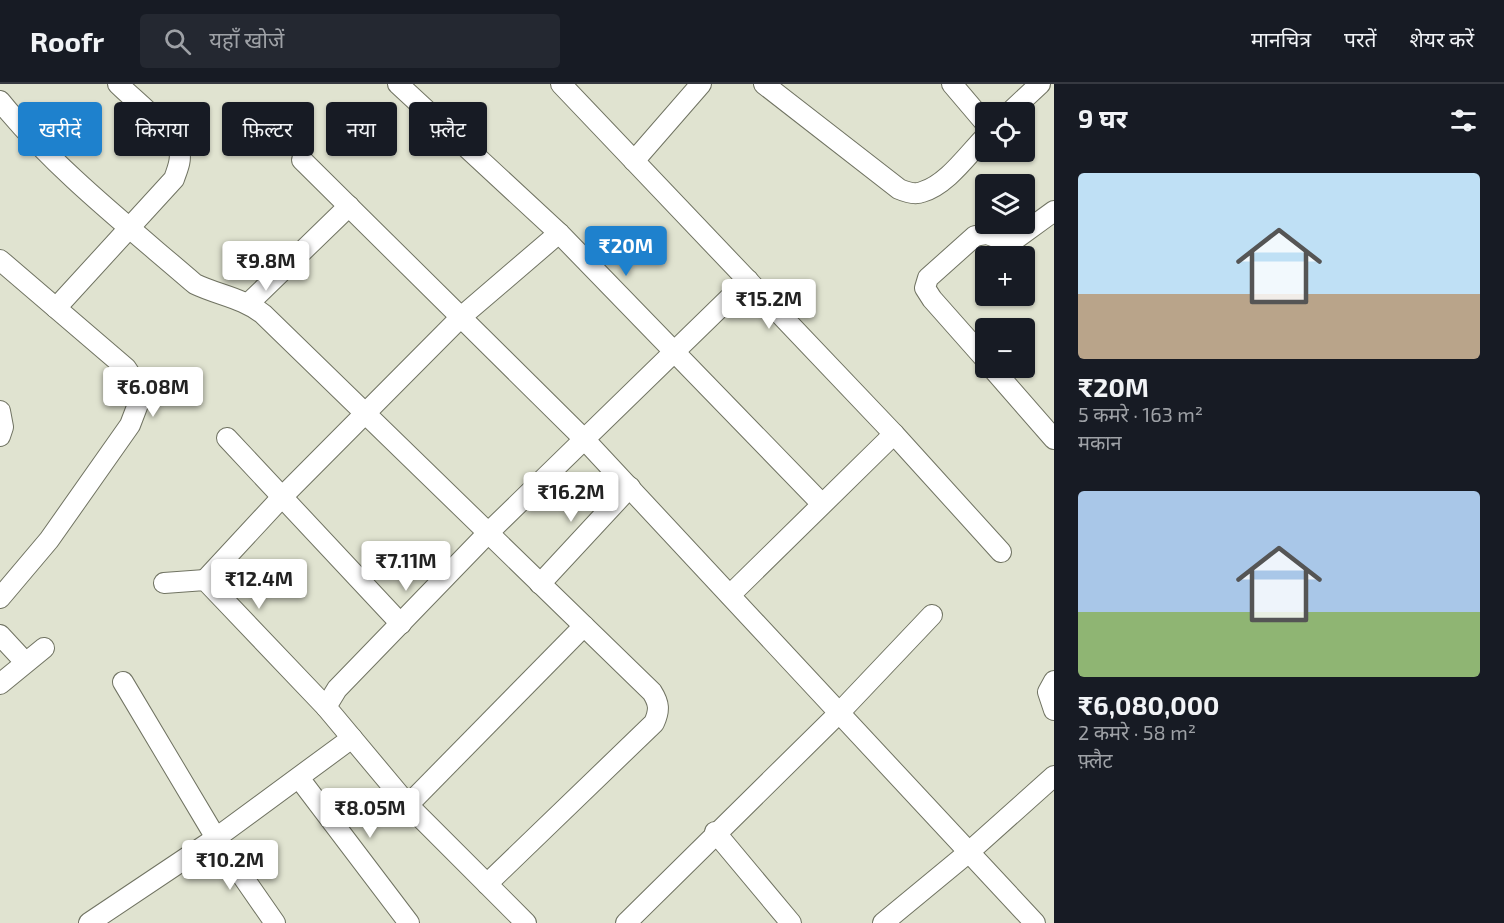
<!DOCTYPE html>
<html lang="hi">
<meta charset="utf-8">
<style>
:root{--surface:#171b24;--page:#242831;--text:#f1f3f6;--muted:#9ea1a6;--line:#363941;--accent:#1e81cd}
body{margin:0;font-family:"Exo 2","Noto Sans Devanagari",sans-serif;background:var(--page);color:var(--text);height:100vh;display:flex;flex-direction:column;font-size:22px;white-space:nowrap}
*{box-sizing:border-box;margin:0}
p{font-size:20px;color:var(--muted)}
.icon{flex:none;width:33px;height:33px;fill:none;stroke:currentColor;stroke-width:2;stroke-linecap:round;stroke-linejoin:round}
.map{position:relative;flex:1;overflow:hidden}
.drawer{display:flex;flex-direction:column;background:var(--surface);width:450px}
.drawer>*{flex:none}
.hud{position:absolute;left:18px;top:18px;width:570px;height:54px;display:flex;gap:12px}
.fabs{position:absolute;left:975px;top:18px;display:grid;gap:12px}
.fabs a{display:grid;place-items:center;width:60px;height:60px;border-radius:6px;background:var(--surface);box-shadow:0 2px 4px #0004;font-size:30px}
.price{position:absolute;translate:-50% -51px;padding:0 14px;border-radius:6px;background:#fff;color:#222;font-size:20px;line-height:39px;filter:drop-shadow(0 2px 3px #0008)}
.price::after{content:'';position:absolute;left:50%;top:36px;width:18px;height:14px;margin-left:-9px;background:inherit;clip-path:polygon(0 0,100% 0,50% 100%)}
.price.active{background:var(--accent);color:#fff}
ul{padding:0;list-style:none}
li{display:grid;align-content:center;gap:12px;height:318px;padding:0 24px}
li span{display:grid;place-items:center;height:186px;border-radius:6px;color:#555}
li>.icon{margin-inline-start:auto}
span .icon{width:108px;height:108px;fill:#fffc;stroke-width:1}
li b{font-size:26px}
h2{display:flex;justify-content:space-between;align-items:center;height:72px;padding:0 24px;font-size:26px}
.pill{padding:0 21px;border-radius:6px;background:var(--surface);box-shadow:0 2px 4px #0004;font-size:21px;line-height:54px}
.pill.active{background:var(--accent);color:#fff}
header{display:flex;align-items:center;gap:36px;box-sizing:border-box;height:84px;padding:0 30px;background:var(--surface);border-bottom:2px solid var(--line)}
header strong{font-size:28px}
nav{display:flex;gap:33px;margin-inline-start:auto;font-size:21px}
.search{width:420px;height:54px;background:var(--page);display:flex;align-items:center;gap:15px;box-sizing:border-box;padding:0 21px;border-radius:6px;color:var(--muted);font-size:22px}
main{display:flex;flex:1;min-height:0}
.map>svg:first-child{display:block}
</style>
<header>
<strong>Roofr</strong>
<div class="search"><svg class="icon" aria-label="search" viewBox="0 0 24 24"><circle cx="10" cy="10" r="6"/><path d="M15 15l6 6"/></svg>यहाँ खोजें</div>
<nav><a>मानचित्र</a><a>परतें</a><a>शेयर करें</a></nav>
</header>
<main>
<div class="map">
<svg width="1054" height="839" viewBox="0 0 1054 839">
<rect width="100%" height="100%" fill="#e0e3d0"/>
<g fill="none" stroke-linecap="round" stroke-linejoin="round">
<g stroke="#707362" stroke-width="22">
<g id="street">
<path d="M398,0L559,149L821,419"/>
<path d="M561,0L894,350L1001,468"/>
<path d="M764,0L899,105C906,108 915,111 922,108C947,101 968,70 986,52"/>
<path d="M952,0L986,40"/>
<path d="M0,17C56,86 128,142 195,200C218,211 243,214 263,230L652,608C659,619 660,626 654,639L487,800"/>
<path d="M1010,28L1040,0"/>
<path d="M302,76L585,356L1035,839"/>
<path d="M634,77L701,0"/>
<path d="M0,176L126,284L138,302L140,315L130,341L49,456L0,514"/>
<path d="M249,219L349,122"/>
<path d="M56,224L174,95C177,86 182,76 179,67C172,45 135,17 118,0"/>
<path d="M986,276L932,215L925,204L928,194L975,152L987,150L1004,156L1017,154L1054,127"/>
<path d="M992,284L1054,355"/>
<path d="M0,327L3,343L0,352"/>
<path d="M227,354L401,540"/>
<path d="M205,496L282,413L461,233L559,149"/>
<path d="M164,499L205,496L326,623"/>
<path d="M540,500L630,403"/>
<path d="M730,511L894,350"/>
<path d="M0,551L25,578"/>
<path d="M1054,597L1048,608L1054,626"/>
<path d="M123,598L216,754L275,839"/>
<path d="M0,600L44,564"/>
<path d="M299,694L409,839"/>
<path d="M408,721L584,542"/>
<path d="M715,748L791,839"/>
<path d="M89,839L216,754L352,654"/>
<path d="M526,839L408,721L326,623L337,605L488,449L748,196"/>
<path d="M626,839L840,628L932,531"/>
<path d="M883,839L969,768L1054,692"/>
</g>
</g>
<use href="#street" stroke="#fff" stroke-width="20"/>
</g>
</svg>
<div class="fabs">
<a><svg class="icon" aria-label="locate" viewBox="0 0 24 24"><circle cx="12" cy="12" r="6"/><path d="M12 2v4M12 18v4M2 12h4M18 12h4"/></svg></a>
<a><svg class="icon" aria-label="layers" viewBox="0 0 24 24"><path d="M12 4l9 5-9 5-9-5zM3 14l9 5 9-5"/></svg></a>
<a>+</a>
<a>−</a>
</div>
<b class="price active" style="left:626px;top:193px">₹20M</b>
<b class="price" style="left:266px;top:208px">₹9.8M</b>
<b class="price" style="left:769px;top:246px">₹15.2M</b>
<b class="price" style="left:153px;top:334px">₹6.08M</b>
<b class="price" style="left:571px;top:439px">₹16.2M</b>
<b class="price" style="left:406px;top:508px">₹7.11M</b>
<b class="price" style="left:259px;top:526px">₹12.4M</b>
<b class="price" style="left:370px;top:755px">₹8.05M</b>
<b class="price" style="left:230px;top:807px">₹10.2M</b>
<div class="hud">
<a class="pill active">खरीदें</a>
<a class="pill">किराया</a>
<a class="pill">फ़िल्टर</a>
<a class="pill">नया</a>
<a class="pill">फ़्लैट</a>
</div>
</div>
<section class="drawer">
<h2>9 घर<svg class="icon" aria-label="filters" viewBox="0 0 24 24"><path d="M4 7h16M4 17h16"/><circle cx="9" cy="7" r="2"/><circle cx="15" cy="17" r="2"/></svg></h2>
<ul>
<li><span style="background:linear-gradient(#bfe0f5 65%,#b9a48a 0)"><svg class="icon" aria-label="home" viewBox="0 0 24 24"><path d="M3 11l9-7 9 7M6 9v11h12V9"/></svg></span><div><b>₹20M</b><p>5 कमरे · 163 m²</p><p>मकान</p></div></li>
<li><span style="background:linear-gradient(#a9c7e8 65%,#8fb573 0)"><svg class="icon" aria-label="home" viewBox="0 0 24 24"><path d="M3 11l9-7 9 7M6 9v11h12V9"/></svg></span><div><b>₹6,080,000</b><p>2 कमरे · 58 m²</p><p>फ़्लैट</p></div></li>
</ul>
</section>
</main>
